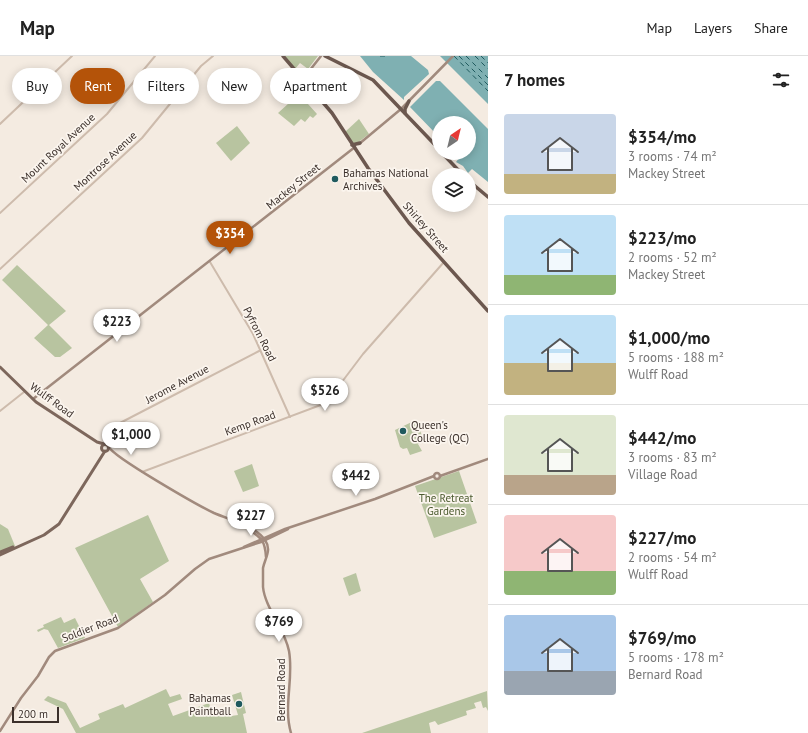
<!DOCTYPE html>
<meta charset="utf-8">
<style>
:root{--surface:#fff;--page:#f2f2f2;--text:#222;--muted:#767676;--line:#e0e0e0;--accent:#b45309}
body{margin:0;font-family:"PT Sans",sans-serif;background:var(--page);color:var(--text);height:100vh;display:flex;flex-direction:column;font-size:15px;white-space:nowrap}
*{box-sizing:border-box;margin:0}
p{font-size:13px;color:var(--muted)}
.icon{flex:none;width:22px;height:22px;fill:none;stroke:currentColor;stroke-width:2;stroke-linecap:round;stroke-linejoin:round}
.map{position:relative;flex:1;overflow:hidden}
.sheet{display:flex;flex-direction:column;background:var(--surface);width:320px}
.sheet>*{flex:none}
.guide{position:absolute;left:12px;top:12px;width:380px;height:36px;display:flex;gap:8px}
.needle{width:26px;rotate:35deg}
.tools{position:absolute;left:432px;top:60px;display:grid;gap:8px}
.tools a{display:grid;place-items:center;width:44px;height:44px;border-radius:50%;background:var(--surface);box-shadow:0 2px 10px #0003;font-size:20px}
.scale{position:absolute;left:12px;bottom:10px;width:47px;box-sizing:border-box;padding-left:4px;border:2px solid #3b302b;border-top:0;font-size:11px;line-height:14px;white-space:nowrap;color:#3b302b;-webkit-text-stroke:3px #fbf5ee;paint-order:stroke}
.price{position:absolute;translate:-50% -34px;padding:0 9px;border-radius:14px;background:#fff;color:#222;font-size:13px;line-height:26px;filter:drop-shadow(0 1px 2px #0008)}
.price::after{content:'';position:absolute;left:50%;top:24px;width:12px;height:9px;margin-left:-6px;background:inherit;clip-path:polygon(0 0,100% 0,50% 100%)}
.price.current{background:var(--accent);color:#fff}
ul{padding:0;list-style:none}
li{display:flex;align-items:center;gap:12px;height:100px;padding:0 16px}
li+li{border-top:1px solid var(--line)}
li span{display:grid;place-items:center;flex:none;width:112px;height:80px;border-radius:4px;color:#555}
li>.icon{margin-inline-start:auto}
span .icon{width:48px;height:48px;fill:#fffc;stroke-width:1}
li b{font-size:17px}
h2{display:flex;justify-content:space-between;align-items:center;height:48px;padding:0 16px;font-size:17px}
.pill{padding:0 14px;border-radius:18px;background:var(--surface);box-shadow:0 2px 10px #0003;font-size:14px;line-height:36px}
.pill.current{background:var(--accent);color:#fff}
header{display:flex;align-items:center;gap:24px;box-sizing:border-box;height:56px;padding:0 20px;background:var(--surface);border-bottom:1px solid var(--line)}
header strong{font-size:19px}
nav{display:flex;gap:22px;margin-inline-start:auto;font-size:14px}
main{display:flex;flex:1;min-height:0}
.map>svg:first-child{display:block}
</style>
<header>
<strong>Map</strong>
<nav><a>Map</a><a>Layers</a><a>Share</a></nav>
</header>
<main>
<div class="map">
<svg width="488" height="677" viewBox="0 0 488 677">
<rect width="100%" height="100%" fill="#f4ebe1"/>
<g fill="#b8c4a0">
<path d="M284,0H318L308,13L300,7L295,13Z"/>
<path d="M299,38L317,58L313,62L310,60L305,66L301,63L294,70L278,57Z"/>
<path d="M359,63L369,78L356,88H353L345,76Z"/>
<path d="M237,70L250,87L231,105L216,87Z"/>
<path d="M17,209L66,255L49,269L72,292L60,301H55L34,282L48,269L2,224Z"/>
<path d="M416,364L424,385L418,388L422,395L410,399L407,392L403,393L400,391L395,374Z"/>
<path d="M252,408L259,430L243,436L234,415Z"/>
<path d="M459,415L477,467L434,482L415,430Z"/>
<path d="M148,459L169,505L140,523L153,546L118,571L75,492Z"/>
<path d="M0,468L8,473L15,490L0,497Z"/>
<path d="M356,517L361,535L349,540L343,522Z"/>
<path d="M61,561L64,567L75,562L85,582L58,592L48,574L44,573L38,576L37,574L44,571L43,569Z"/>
<path d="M166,633L170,641L180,638L182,643L168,648L173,660L209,647L211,654L231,660L238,659L232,639L241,636L246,657L243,658L247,677H76L63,653L44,644L48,640L66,647L80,672L100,663L98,658L123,648L125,652Z"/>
<path d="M487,635L488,655L486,651L483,652L481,645L474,647L476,652L466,655L467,659L438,669L435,665L429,667L431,677H362Z"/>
</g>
<g fill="#7fb0b2">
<path d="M360,0H411L428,14L429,18L404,41V44L373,16Z"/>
<path d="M440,0H488V48Z"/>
<path d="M436,25H440L488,73V126L472,113L468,117L463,110L456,106L460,101L457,97H469V67H439V81L410,51Z"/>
</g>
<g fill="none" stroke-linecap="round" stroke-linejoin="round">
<g stroke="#1f5a5e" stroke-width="1" stroke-dasharray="5 4" stroke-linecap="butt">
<path d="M380,0H388"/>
<path d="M454,0L488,35"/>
<path d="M459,0L488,29"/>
<path d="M466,0L488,22"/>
<path d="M475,0L488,13"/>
<path d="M481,0L488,7"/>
</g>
<g stroke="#cdbbac" stroke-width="2">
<path d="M0,68L72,0"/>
<path d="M0,157L107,58L155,0"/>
<path d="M210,206L253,278L290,361"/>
<path d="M0,213L142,82L201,10L213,0"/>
<path d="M0,355L24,336"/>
<path d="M108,389L118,368L261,294"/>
<path d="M142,416L326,347L363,298L444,206"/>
</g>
<g stroke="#a18a7d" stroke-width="2.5">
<path d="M303,23L321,0"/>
<path d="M359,88L401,53L453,0"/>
<path d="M33,343L355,91"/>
<path d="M109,391C113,401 199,450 214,457C230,464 254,469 265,484C272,494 265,502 263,512C263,518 263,525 263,531C265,552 285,573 289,595C294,623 283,650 291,677"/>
<circle cx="437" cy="420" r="3"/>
<path d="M440,420L488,403"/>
<path d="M248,473C262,482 265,485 266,501"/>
<path d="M244,491L285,473L375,443L434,420"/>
<path d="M0,675L21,642L38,620L49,601L55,595L118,572L165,539L195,513L209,503L261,486L288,473"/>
</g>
<g stroke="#7d675c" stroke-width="3">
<path d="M0,311L36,346L97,386L104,388"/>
<circle cx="105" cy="392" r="3.5"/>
<path d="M0,496L13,491"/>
<path d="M0,499L44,479L59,468L105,395"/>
</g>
<g stroke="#6c584f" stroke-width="3.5">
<path d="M283,0L332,57L368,112L409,167L488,255"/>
<path d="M325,0L373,24L439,93"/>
<path d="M405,57V53L409,45"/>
<path d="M352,89L360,87"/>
<path d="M442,97L463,119"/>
<path d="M469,125L488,141"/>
</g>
</g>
<g fill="#1f5a5e" stroke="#fbf5ee" stroke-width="1.5">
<circle cx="335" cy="123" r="4"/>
<circle cx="403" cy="375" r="4"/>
<circle cx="239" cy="648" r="4"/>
</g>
<g text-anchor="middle" stroke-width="3.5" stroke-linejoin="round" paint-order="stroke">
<g font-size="11" fill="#3b302b" stroke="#fbf5ee">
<text transform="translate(58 92) rotate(-43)" y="4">Mount Royal Avenue</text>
<text transform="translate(105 105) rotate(-43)" y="4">Montrose Avenue</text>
<text transform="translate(293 130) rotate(-39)" y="4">Mackey Street</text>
<text transform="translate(426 171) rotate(49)" y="4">Shirley Street</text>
<text transform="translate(260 278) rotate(63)" y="4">Pyfrom Road</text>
<text transform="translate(177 328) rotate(-28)" y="4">Jerome Avenue</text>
<text transform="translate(52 344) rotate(36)" y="4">Wulff Road</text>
<text transform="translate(250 367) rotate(-20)" y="4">Kemp Road</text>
<text transform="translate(90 572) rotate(-21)" y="4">Soldier Road</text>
<text transform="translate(281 634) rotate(-90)" y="4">Bernard Road</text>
</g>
<g font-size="11" fill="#3b302b" stroke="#fbf5ee" text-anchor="start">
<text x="343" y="121">Bahamas National<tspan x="343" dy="13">Archives</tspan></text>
<text x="411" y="373">Queen's<tspan x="411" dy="13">College (QC)</tspan></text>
<text x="231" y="646" text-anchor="end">Bahamas<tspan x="231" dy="13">Paintball</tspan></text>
</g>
<g font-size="11" fill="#4a5a2e" stroke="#fbf5ee">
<text x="446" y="446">The Retreat<tspan x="446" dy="13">Gardens</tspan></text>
</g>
</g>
</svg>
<div class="tools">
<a><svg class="needle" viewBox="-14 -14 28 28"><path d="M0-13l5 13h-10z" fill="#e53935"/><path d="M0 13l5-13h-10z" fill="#767676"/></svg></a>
<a><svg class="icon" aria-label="layers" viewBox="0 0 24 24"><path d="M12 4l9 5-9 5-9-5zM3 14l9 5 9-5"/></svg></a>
</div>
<div class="scale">200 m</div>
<b class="price current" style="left:230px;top:199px">$354</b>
<b class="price" style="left:117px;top:287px">$223</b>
<b class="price" style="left:325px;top:356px">$526</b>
<b class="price" style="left:131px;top:400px">$1,000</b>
<b class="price" style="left:356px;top:441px">$442</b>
<b class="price" style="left:251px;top:481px">$227</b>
<b class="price" style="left:279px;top:587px">$769</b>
<div class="guide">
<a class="pill">Buy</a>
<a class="pill current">Rent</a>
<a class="pill">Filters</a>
<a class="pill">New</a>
<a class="pill">Apartment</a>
</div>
</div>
<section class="sheet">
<h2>7 homes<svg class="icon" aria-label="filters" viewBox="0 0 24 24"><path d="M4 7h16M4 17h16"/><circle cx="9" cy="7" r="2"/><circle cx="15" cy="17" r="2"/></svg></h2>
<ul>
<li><span style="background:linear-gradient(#c9d6e8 75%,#c2b280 0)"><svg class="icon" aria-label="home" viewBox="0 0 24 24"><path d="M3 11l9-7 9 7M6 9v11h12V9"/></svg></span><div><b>$354/mo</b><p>3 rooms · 74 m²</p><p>Mackey Street</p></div></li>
<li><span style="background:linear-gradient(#bfe0f5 75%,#8fb573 0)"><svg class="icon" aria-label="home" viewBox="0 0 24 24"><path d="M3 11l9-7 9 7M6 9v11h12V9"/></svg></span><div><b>$223/mo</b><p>2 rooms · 52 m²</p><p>Mackey Street</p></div></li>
<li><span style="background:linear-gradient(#bfe0f5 60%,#c2b280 0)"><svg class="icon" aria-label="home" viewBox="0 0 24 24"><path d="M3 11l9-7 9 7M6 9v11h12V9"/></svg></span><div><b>$1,000/mo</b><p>5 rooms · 188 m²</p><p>Wulff Road</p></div></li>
<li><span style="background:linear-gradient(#dfe7d0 75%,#b9a48a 0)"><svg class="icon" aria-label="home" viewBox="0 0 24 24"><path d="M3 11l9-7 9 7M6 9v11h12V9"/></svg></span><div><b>$442/mo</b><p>3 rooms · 83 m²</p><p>Village Road</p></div></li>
<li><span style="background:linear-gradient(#f6c9c9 70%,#8fb573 0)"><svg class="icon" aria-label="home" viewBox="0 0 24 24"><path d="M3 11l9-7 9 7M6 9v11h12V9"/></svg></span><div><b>$227/mo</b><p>2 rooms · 54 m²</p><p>Wulff Road</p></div></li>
<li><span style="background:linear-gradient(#a9c7e8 70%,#9aa5b1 0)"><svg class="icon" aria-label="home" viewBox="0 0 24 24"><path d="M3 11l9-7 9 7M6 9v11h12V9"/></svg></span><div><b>$769/mo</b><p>5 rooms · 178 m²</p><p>Bernard Road</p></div></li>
</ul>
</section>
</main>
